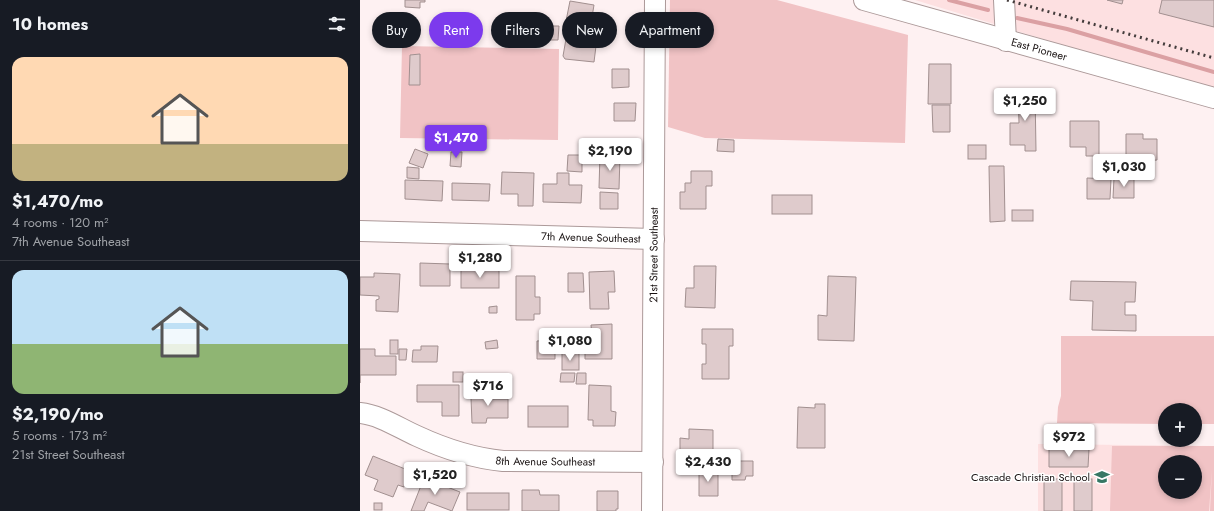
<!DOCTYPE html>
<meta charset="utf-8">
<style>
:root{--surface:#171b24;--page:#242831;--text:#f1f3f6;--muted:#9ea1a6;--line:#363941;--accent:#7c3aed}
body{margin:0;font-family:Jost,sans-serif;background:var(--page);color:var(--text);height:100vh;display:flex;flex-direction:column;font-size:15px;white-space:nowrap}
*{box-sizing:border-box;margin:0}
p{font-size:13px;color:var(--muted)}
.icon{flex:none;width:22px;height:22px;fill:none;stroke:currentColor;stroke-width:2;stroke-linecap:round;stroke-linejoin:round}
.map{position:relative;flex:1;overflow:hidden}
.drawer{display:flex;flex-direction:column;background:var(--surface);width:360px}
.drawer>*{flex:none}
.banner{position:absolute;left:12px;top:12px;width:380px;height:36px;display:flex;gap:8px}
.buttons{position:absolute;left:798px;top:403px;display:grid;gap:8px}
.buttons a{display:grid;place-items:center;width:44px;height:44px;border-radius:50%;background:var(--surface);box-shadow:0 2px 6px #0003;font-size:20px}
.price{position:absolute;translate:-50% -34px;padding:0 9px;border-radius:4px;background:#fff;color:#222;font-size:13px;line-height:26px;filter:drop-shadow(0 1px 2px #0008)}
.price::after{content:'';position:absolute;left:50%;top:24px;width:12px;height:9px;margin-left:-6px;background:inherit;clip-path:polygon(0 0,100% 0,50% 100%)}
.price.active{background:var(--accent);color:#fff}
ul{padding:0;list-style:none}
li{display:grid;align-content:center;gap:8px;height:212px;padding:0 12px}
li+li{border-top:1px solid var(--line)}
li span{display:grid;place-items:center;height:124px;border-radius:12px;color:#555}
li>.icon{margin-inline-start:auto}
span .icon{width:72px;height:72px;fill:#fffc;stroke-width:1}
li b{font-size:17px}
h2{display:flex;justify-content:space-between;align-items:center;height:48px;padding:0 12px;font-size:17px}
.tag{padding:0 14px;border-radius:18px;background:var(--surface);box-shadow:0 2px 6px #0003;font-size:14px;line-height:36px}
.tag.active{background:var(--accent);color:#fff}
main{display:flex;flex:1;min-height:0}
.map>svg:first-child{display:block}
</style>
<main>
<section class="drawer">
<h2>10 homes<svg class="icon" aria-label="filters" viewBox="0 0 24 24"><path d="M4 7h16M4 17h16"/><circle cx="9" cy="7" r="2"/><circle cx="15" cy="17" r="2"/></svg></h2>
<ul>
<li><span style="background:linear-gradient(#ffd9b3 70%,#c2b280 0)"><svg class="icon" aria-label="home" viewBox="0 0 24 24"><path d="M3 11l9-7 9 7M6 9v11h12V9"/></svg></span><div><b>$1,470/mo</b><p>4 rooms · 120 m²</p><p>7th Avenue Southeast</p></div></li>
<li><span style="background:linear-gradient(#bfe0f5 60%,#8fb573 0)"><svg class="icon" aria-label="home" viewBox="0 0 24 24"><path d="M3 11l9-7 9 7M6 9v11h12V9"/></svg></span><div><b>$2,190/mo</b><p>5 rooms · 173 m²</p><p>21st Street Southeast</p></div></li>
</ul>
</section>
<div class="map">
<svg width="854" height="511" viewBox="0 0 854 511">
<rect width="100%" height="100%" fill="#fef1f2"/>
<g fill="#fde0e1" fill-rule="evenodd">
<path d="M555,0H854V91Z"/>
<path d="M678,444L854,446V511H678ZM805,462H835V492H805Z"/>
</g>
<g fill="#f1c3c5" fill-rule="evenodd">
<path d="M310,0H417L548,35L545,143L345,138L308,127Z"/>
<path d="M42,46L199,49L198,140L40,138ZM60,54V85H50V55Z"/>
<path d="M701,336H854V424H835V410H805V424L697,423L698,407L701,396Z"/>
<path d="M752,446H854V511H850L852,470L849,511H750ZM805,462H835V492H805Z"/>
</g>
<g fill="none" stroke-linecap="round" stroke-linejoin="round">
<g stroke="#dba0a3" stroke-width="4">
<path d="M589,0L628,10"/>
<path d="M657,18L707,29L854,72"/>
</g>
</g>
<g fill="#dfcbcc" stroke="#a18f8f">
<path d="M45,0H65V2H60V8L45,7Z"/>
<path d="M747,0H763L762,4Z"/>
<path d="M802,0H854V27L799,13Z"/>
<path d="M210,1L234,5L229,35L234,36L233,44L222,41V43L236,46L234,62L205,59L203,56L209,22L206,21Z"/>
<path d="M182,26H199L198,40H182Z"/>
<path d="M60,54V85H49L50,55Z"/>
<path d="M569,64H591V104H568Z"/>
<path d="M252,69H269V87L252,88Z"/>
<path d="M658,91H675L676,151H665V145H650V123H659Z"/>
<path d="M254,103H276L275,121H254Z"/>
<path d="M572,105H590V132H573Z"/>
<path d="M710,121H739V156H726V147H710Z"/>
<path d="M766,134H783V139H797V160L785,161V168H773L772,159H766Z"/>
<path d="M358,139L374,140V152L357,151Z"/>
<rect x="608" y="145" width="18" height="14"/>
<path d="M55,149L68,154L63,168L49,163Z"/>
<path d="M91,152H102L101,167L90,166Z"/>
<path d="M240,154L260,155L259,189L239,188Z"/>
<path d="M208,155H222V172L207,171Z"/>
<path d="M629,166H644L645,221L630,222Z"/>
<path d="M47,167L59,168V179L47,178Z"/>
<path d="M331,171H352V186H346V209H320V192H325V183H331Z"/>
<path d="M142,172L174,173L173,206H158V194H141Z"/>
<path d="M197,173H209V185H222L221,203L183,202V184H197Z"/>
<path d="M727,178L751,179L750,199H727Z"/>
<path d="M754,178L774,179V198H753Z"/>
<path d="M45,180L83,181L82,201L45,199Z"/>
<path d="M92,183L130,184L129,201L92,200Z"/>
<path d="M240,192L258,193V209H240Z"/>
<rect x="412" y="195" width="40" height="19"/>
<rect x="652" y="210" width="21" height="11"/>
<path d="M60,263L90,264V286H60Z"/>
<path d="M334,266H356L355,308L325,307L326,288H334Z"/>
<rect x="101" y="270" width="38" height="18"/>
<path d="M254,271L255,292H248L249,309H230L229,272Z"/>
<path d="M14,273L40,274L38,312L16,311V300L19,299V296L0,295V277H14Z"/>
<path d="M208,273H223L224,292H208Z"/>
<path d="M156,276H175V297H180V314H174V320H156Z"/>
<path d="M468,276L496,277L494,341L458,340V315L467,316Z"/>
<path d="M711,281L776,282L775,302H765V315H776V331L732,330L733,301L710,300Z"/>
<path d="M137,306V313H129V307Z"/>
<path d="M252,324V359H225V337H232L231,325Z"/>
<path d="M342,329H373V346H369V379H342V364H346V344H342Z"/>
<rect x="30" y="340" width="8" height="14"/>
<path d="M137,340L138,348L126,349L125,342Z"/>
<path d="M195,340V359H177V341Z"/>
<path d="M61,346H78L77,362H52L53,350H61Z"/>
<path d="M0,349H15V356H36V375H0V383Z"/>
<path d="M39,349H47L46,360H39Z"/>
<rect x="202" y="353" width="17" height="17"/>
<rect x="93" y="372" width="10" height="10"/>
<path d="M201,373H215L214,382H200Z"/>
<path d="M217,373H226V384H216Z"/>
<path d="M57,385H99V416H82V402H57Z"/>
<path d="M229,385L251,386V411L256,412L255,426H233V420H228Z"/>
<path d="M116,389H131V399H148V418H127L126,423H112L111,398H116Z"/>
<path d="M455,404H465V448H437L438,407L455,408Z"/>
<rect x="168" y="406" width="40" height="21"/>
<path d="M329,429L353,430V453H320V438L329,439Z"/>
<path d="M689,449H729L728,467H689Z"/>
<path d="M13,456L50,471L44,487L38,485L33,497L14,490L18,480L5,475Z"/>
<path d="M372,461H393V476H386L385,480H372Z"/>
<path d="M339,469L358,470V496H339Z"/>
<path d="M64,478L100,492L92,511L68,502L64,511H51Z"/>
<rect x="684" y="479" width="18" height="32"/>
<rect x="714" y="479" width="18" height="32"/>
<path d="M162,490H179L180,495H199V511H162Z"/>
<path d="M237,491H258V509H256V511H237Z"/>
<rect x="107" y="493" width="42" height="17"/>
<rect x="14" y="503" width="8" height="7"/>
</g>
<g fill="none" stroke-linecap="round" stroke-linejoin="round">
<g stroke="#ac9999" stroke-width="22">
<g id="minor">
<path id="s1" d="M504,0L854,98"/>
<path d="M644,0L646,41"/>
<path id="s2" d="M0,231L294,239"/>
<path id="s3" d="M0,413C20,415 39,428 57,436C85,449 113,458 143,461L293,462"/>
<path id="s4" d="M292,511L295,0"/>
</g>
</g>
<use href="#minor" stroke="#fff" stroke-width="20"/>
<path stroke="#443c3c" stroke-width="3" stroke-dasharray="2 4" stroke-linecap="butt" d="M647,0L854,58"/>
</g>
<defs>
<g id="school-bare" transform="scale(1.2)"><path d="M0-5L7-2L0 1L-7-2ZM-4 1L0 2.5L4 1V4Q0 6-4 4Z" fill="#377764" stroke="#fff" stroke-width="2.5" paint-order="stroke"/></g>
</defs>
<g fill-rule="evenodd">
<use href="#school-bare" x="742" y="477"/>
</g>
<g text-anchor="middle" stroke-width="3" stroke-linejoin="round" paint-order="stroke">
<g font-size="11" fill="#181111" stroke="#fff">
<text dy="4" stroke="none"><textPath href="#s1" startOffset="182">East Pioneer</textPath></text>
<text dy="4" stroke="none"><textPath href="#s2" startOffset="231">7th Avenue Southeast</textPath></text>
<text dy="4" stroke="none"><textPath href="#s4" startOffset="256">21st Street Southeast</textPath></text>
<text dy="4" stroke="none"><textPath href="#s3" startOffset="194">8th Avenue Southeast</textPath></text>
</g>
<g font-size="11" fill="#181111" stroke="#fff" text-anchor="end">
<text x="730" y="481">Cascade Christian School</text>
</g>
</g>
</svg>
<div class="buttons">
<a>+</a>
<a>−</a>
</div>
<b class="price" style="left:665px;top:122px">$1,250</b>
<b class="price active" style="left:96px;top:159px">$1,470</b>
<b class="price" style="left:250px;top:172px">$2,190</b>
<b class="price" style="left:764px;top:188px">$1,030</b>
<b class="price" style="left:120px;top:279px">$1,280</b>
<b class="price" style="left:210px;top:362px">$1,080</b>
<b class="price" style="left:128px;top:407px">$716</b>
<b class="price" style="left:709px;top:458px">$972</b>
<b class="price" style="left:348px;top:483px">$2,430</b>
<b class="price" style="left:75px;top:496px">$1,520</b>
<div class="banner">
<a class="tag">Buy</a>
<a class="tag active">Rent</a>
<a class="tag">Filters</a>
<a class="tag">New</a>
<a class="tag">Apartment</a>
</div>
</div>
</main>
